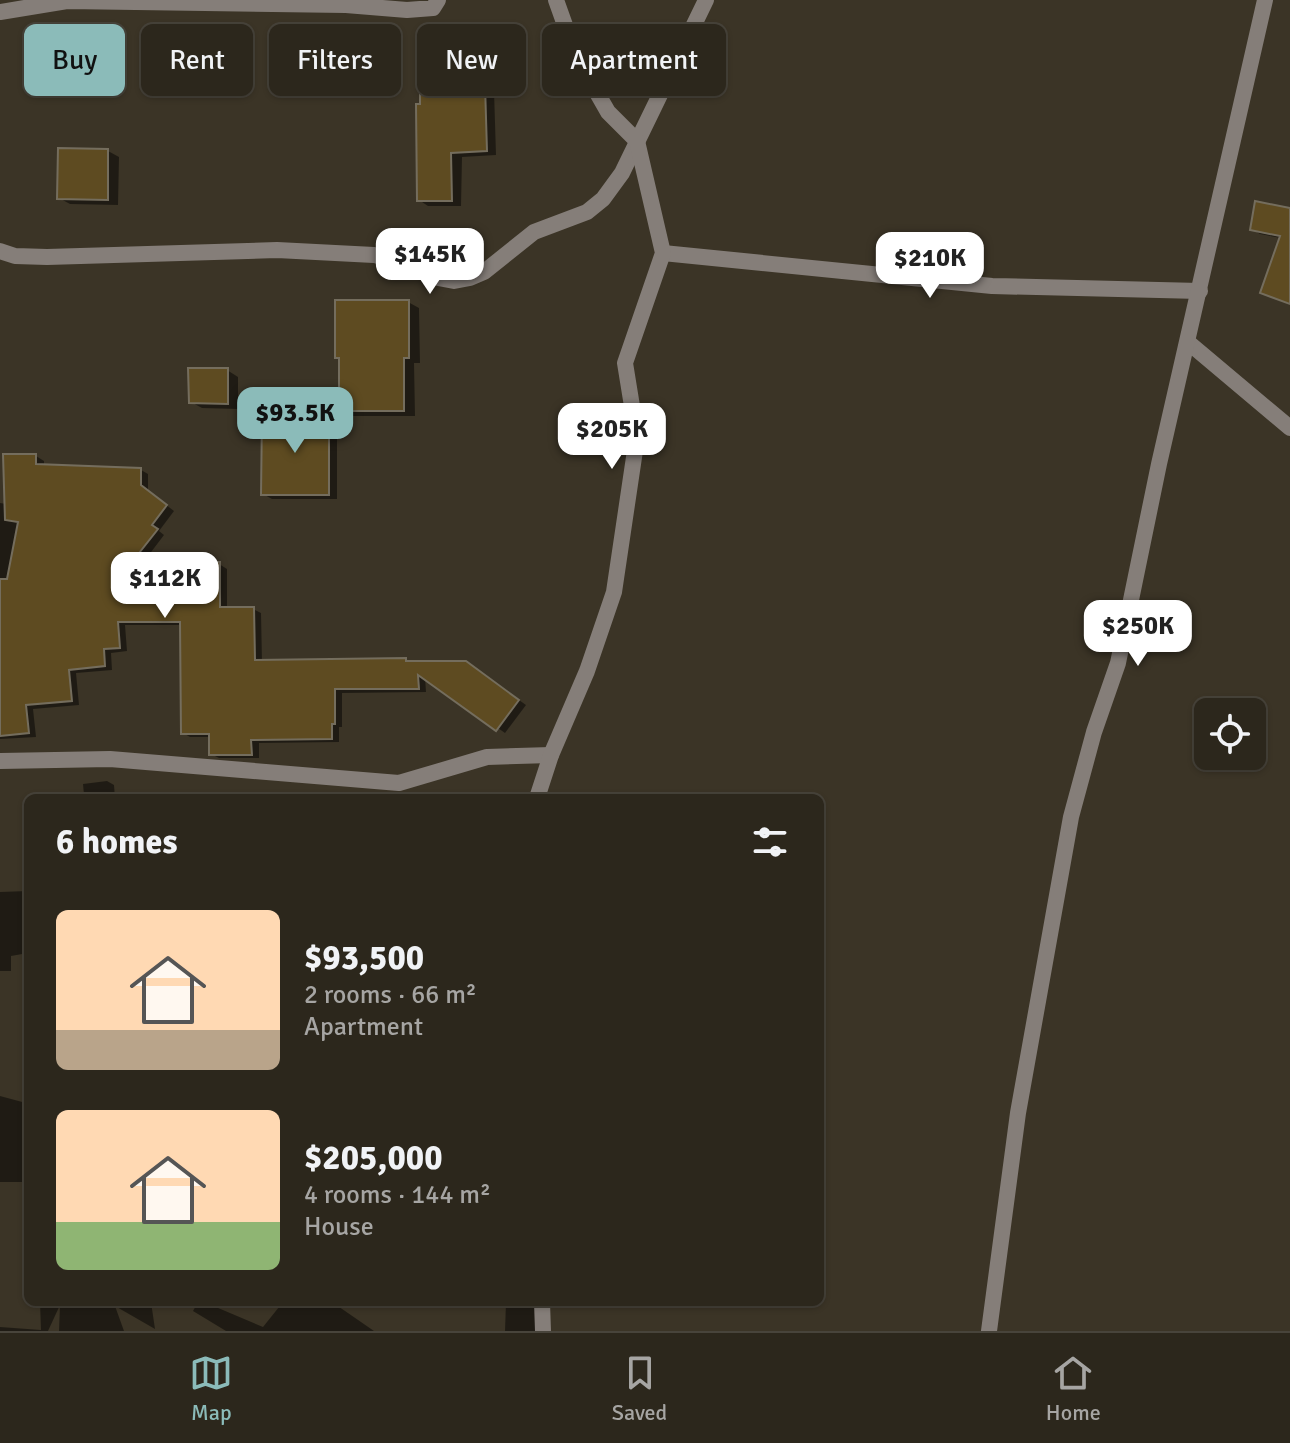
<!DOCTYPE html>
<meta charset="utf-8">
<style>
:root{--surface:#2c271c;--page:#342f25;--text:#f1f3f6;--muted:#a6a5a3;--line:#48443b;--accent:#8bbbb9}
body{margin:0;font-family:Signika,sans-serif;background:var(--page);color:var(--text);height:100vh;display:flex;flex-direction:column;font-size:30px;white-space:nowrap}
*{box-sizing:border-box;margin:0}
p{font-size:26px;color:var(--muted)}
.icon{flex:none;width:44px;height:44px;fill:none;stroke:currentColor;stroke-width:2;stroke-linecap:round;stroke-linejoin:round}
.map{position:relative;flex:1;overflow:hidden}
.side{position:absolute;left:24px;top:794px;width:800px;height:512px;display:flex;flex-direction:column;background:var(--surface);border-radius:12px;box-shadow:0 2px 6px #0004,0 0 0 2px var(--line)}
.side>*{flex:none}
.hud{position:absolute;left:24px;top:24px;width:800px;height:72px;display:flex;gap:16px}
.buttons{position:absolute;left:1194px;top:698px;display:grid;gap:16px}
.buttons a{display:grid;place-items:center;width:72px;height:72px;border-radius:12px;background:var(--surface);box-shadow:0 2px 6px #0004,0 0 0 2px var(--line);font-size:40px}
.price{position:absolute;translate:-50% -68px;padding:0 18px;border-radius:16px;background:#fff;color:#222;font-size:26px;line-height:52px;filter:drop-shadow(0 2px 4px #0008)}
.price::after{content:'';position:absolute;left:50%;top:48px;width:24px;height:18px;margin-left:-12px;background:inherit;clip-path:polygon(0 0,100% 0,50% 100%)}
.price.selected{background:var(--accent);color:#111}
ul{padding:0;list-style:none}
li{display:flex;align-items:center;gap:24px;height:200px;padding:0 32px}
li span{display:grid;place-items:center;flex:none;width:224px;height:160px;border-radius:12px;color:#555}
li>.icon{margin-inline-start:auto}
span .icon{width:96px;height:96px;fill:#fffc;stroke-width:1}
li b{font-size:34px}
h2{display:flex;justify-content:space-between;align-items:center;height:96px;padding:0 32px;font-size:34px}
.chip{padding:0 28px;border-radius:12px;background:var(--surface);box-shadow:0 2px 6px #0004,0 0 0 2px var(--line);font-size:28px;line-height:72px}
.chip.selected{background:var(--accent);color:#111}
.menu{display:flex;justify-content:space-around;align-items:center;height:112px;border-top:2px solid var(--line);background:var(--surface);font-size:22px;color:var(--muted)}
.menu a{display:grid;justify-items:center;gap:4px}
.menu .selected{color:var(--accent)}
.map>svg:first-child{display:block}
</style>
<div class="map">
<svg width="1290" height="1331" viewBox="0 0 1290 1331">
<rect width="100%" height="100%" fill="#3b3426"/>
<g fill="#0007">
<path d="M483,53L493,58L496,155L462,157L461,206H428L419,200L422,106Z"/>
<path d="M108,151L119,157L118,205L70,204L59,198Z"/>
<path d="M1290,210V304L1281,238L1260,234L1252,229Z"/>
<path d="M408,302L419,308L420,363H414L415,416H352L341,410Z"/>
<path d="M227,370L238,377V409L202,408L191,402Z"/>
<path d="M328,416L337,421V499H272L263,494Z"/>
<path d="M36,456L44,461V466L141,470L148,474V491L174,511L159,531L164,535L142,564H219L227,569V609H253L261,613L262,662L405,660L411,663L474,668L526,705L505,733L425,677L426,692L342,693V727H339V742L259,743V758H219L211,754V737H190L183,733L182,625H125L127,651L111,653L112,670L76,673L79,705L33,709L36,737L0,739V503L6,504Z"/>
<path d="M107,781L114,785L115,798H42V796L84,795L83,784Z"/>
<path d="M28,891V953L11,956V971H0V892Z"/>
<path d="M24,1068L28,1069V1182H0V1096L26,1103Z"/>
<path d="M40,1302H151L155,1329L115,1306L124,1331H59L60,1305L48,1331H0V1327L41,1330Z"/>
<path d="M198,1302H204L263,1327L283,1302H332L374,1331H226L193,1311Z"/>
<path d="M506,1302H537V1331H505Z"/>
</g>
<g fill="#5e4b21" stroke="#746d5d" stroke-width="2">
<path d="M430,51H484L487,151L451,153L452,201H417L416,104H420V63L430,62Z"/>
<path d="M58,148L108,149V200L57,199Z"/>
<path d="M1255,201L1290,208V304L1260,293L1280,236L1250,230Z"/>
<path d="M335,300H409V358H404V411H339V358H335Z"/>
<path d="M188,368H228V404L189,403Z"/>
<path d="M262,414H329V495H261Z"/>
<path d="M3,454H36V464L141,468V485L167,505L152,525L158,529L132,562H220V607H254L255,660L406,658V661H466L519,700L496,731L418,675L419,689H335V724H332V739L251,740L252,755H209V734H181L180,622H118L120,648L104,649L105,666L69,670L72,701L26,705L29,733L0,736V579H7L18,522L5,520Z"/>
</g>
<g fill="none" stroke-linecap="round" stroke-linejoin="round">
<g stroke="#857e79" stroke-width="16">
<path d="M0,12L67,1L346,5L407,10L433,8L438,0"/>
<path d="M0,251L15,256L47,257L277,250L374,255L401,261L438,278L454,281L470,278L484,272L534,232L587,212L603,199L622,173L706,0"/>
<path d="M663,253L992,286L1200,291"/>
<path d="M1189,343L1290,428"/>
<path d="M0,761L110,759L399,783L487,757L551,755"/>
<path d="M537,798L551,755L587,671L614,592L637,437L625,363L663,253L637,141L608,112L576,56L556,0"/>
<path d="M542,1302L543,1331"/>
<path d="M989,1331L1018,1113L1071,817L1094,732L1118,663L1159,464L1265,0"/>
</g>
</g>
</svg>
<div class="buttons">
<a><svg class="icon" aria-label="locate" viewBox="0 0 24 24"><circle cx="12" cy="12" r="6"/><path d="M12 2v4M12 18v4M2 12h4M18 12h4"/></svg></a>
</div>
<b class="price" style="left:430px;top:296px">$145K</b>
<b class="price" style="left:930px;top:300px">$210K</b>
<b class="price selected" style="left:295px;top:455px">$93.5K</b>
<b class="price" style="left:612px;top:471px">$205K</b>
<b class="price" style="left:165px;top:620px">$112K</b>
<b class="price" style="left:1138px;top:668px">$250K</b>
<div class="hud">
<a class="chip selected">Buy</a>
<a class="chip">Rent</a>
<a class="chip">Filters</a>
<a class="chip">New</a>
<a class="chip">Apartment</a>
</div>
<section class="side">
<h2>6 homes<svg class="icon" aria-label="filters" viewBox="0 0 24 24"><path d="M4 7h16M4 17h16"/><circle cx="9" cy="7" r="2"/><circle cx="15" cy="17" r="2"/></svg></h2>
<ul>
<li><span style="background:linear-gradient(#ffd9b3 75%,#b9a48a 0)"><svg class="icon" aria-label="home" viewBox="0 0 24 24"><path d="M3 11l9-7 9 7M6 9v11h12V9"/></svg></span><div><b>$93,500</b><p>2 rooms · 66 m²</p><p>Apartment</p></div></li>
<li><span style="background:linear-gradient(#ffd9b3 70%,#8fb573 0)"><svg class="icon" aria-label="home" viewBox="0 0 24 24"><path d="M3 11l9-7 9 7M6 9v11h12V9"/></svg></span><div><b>$205,000</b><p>4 rooms · 144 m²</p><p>House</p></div></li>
</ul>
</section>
</div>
<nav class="menu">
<a class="selected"><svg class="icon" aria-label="map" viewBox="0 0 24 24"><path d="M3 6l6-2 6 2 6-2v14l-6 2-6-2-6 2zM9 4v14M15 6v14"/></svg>Map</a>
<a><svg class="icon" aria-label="saved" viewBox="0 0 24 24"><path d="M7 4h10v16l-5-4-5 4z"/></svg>Saved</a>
<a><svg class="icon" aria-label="home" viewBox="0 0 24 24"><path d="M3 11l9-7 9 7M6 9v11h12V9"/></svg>Home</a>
</nav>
